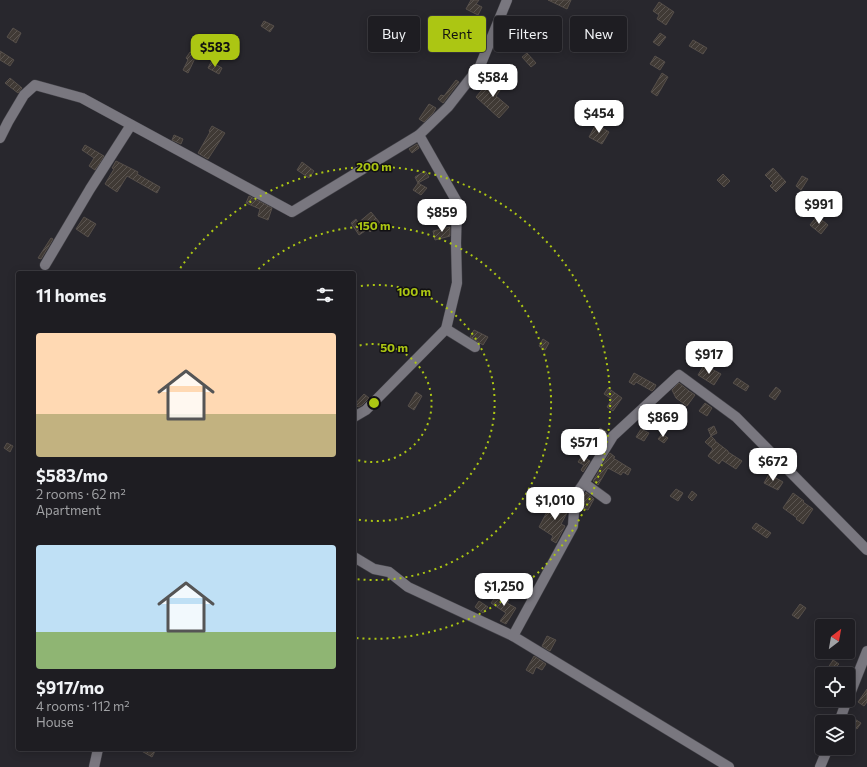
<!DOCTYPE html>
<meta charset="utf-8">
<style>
:root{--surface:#1e1d22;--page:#26262a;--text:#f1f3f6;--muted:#a1a2a5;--line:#3c3b40;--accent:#acc613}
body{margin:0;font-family:Commissioner,sans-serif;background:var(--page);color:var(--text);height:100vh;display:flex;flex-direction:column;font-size:15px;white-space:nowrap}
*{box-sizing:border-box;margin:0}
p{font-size:13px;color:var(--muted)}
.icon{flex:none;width:22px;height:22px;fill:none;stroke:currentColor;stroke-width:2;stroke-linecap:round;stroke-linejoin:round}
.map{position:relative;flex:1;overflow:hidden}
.sheet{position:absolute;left:16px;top:271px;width:340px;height:480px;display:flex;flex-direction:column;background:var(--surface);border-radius:4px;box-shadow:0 2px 10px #0003,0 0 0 1px var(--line)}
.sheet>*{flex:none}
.top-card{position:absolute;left:368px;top:16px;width:380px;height:36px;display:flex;gap:8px}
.needle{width:26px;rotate:31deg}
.buttons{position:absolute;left:815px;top:619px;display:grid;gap:8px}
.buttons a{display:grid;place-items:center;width:40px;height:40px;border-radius:4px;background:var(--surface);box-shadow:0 2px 10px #0003,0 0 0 1px var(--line);font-size:20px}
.price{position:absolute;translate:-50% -34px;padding:0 9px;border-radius:8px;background:#fff;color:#222;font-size:13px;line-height:26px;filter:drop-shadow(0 1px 2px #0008)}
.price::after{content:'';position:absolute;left:50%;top:24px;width:12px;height:9px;margin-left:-6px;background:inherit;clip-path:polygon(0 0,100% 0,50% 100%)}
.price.active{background:var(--accent);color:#111}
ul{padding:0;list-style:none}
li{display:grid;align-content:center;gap:8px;height:212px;padding:0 20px}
li span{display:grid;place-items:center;height:124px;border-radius:4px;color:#555}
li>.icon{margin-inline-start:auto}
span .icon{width:72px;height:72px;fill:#fffc;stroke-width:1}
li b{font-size:17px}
h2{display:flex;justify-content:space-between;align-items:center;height:48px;padding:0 20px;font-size:17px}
.tag{padding:0 14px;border-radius:4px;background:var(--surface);box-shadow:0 2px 10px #0003,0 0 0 1px var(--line);font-size:14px;line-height:36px}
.tag.active{background:var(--accent);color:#111}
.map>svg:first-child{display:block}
</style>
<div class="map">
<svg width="867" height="767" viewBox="0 0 867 767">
<defs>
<pattern id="building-hatch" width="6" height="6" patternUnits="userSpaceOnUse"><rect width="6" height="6" fill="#403a35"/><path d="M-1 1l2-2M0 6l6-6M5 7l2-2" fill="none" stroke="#5c5652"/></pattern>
</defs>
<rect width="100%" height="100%" fill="#28272d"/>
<g fill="url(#building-hatch)" stroke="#564f4a">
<path d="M471,0H479L476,4L482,7L478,15L466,9Z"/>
<path d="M548,0H571L567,9Z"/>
<path d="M659,2L674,12L666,25L657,19L659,15L653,11Z"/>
<path d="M264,21L274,26L270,32L261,26Z"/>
<path d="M13,28L21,33L16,43L7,37Z"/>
<path d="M660,33L666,37L659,46L653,42Z"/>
<path d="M693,40L707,48L703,54L689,46Z"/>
<path d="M0,51L14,60L10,66L0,60Z"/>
<path d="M190,52L196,56L188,73L183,70L188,60L186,58Z"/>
<path d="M527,53L536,63L531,67L522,57Z"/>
<path d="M655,56L665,62L660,70L650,64Z"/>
<path d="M211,62L222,68L219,74L208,68Z"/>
<path d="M662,73L668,77L657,96L651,92Z"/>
<path d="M496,77L505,83L496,96L509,107L499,118L476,97L485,86L488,89Z"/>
<path d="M10,78L22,88L18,93L5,83Z"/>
<path d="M456,80L459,82L443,103L438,99L441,95L444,96Z"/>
<path d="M429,104L436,108L433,113L424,122L419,119Z"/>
<path d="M596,124L609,132L602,144L589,137Z"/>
<path d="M212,126L225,133L208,159L198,153L210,132L209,131Z"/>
<path d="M174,135L183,139L181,144L172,140Z"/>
<path d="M417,144L419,148L412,153L409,149Z"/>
<path d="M85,145L104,156L95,170L89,166L94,158L82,150Z"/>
<path d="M116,161L138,172L137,174L160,187L157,193L127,176L117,192L105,184L114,169L112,168Z"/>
<path d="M302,162L314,171L309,178L297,170Z"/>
<path d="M773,168L786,182L776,192L770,186L773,183L765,175Z"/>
<path d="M425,171L429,177L418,183L415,177Z"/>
<path d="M723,174L730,181L724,187L717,180Z"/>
<path d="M802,176L808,179L801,190L796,186Z"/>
<path d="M418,183L427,188L421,195L413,190Z"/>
<path d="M249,196L272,208L268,220L258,216L260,209L246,203Z"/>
<path d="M371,212L380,223L370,232L368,229L359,235L351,223L356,219L358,223Z"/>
<path d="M817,216L828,225L821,234L810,225Z"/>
<path d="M84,217L96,224L88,237L76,229Z"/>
<path d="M450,227V236L435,240L433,231Z"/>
<path d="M51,238L53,239L41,259L38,258Z"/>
<path d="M474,330L488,337L483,345L470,337Z"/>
<path d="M543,339L549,343L545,350L539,346Z"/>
<path d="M704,365L721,374L714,385L698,375Z"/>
<path d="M634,373L656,385L654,389L652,391L636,382L634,385L629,382Z"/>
<path d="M737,378L749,386L746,391L733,383Z"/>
<path d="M679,383L689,391L695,395L687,406L676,398L672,390Z"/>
<path d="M776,387L781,391L775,400L769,396Z"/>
<path d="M608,388L622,398L613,411L607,407L612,399L604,394Z"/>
<path d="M416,392L422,396L414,410L408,406Z"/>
<path d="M364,394L369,398L362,405L358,407L355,404Z"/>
<path d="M705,403L712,408L707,416L699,411Z"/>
<path d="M714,426L717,433L711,436L708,429Z"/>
<path d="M600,428L607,432L601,442L594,439Z"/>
<path d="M641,429L649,433L644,441L636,437Z"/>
<path d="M662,434L668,438L664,443L658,439Z"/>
<path d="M711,436L715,440V441L728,451V452L742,461L736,469L722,460L719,464L708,456L713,449L705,442Z"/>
<path d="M7,443L13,446L10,452L4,448Z"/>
<path d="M610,453L615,457L613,458L631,469L628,475L623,472L621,475L608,468L598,485L593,481Z"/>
<path d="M582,456L590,461L583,472L581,470L584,465L578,462Z"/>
<path d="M769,474L783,482L778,490L764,483Z"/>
<path d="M676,489L683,493L678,501L670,496Z"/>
<path d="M692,491L697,495L692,501L688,497Z"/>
<path d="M586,492L594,499L588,510L581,507V501L582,499L581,498Z"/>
<path d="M793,493L804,501L803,502L813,509L803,524L796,519L797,518L783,508Z"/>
<path d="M560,498L566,502L562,509L567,513L561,524L565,526L556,543L551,540L553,536L539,527L549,508L553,510Z"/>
<path d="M756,523L771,533L767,538L752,528Z"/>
<path d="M498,593L509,601L507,603L516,608L506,624L500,621L506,613L491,603Z"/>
<path d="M479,601L488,607L483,613L475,607Z"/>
<path d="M800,604L806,608L798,619L792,615Z"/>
<path d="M547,636L556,640L550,651L542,646Z"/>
<path d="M534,656L546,664L542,670L536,667L533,674L526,670Z"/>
<path d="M833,660L839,664L837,666L842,670L839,674H824Z"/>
<path d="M867,689V702L864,706L858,702Z"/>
<path d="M853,718L861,723L857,729L849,724Z"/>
<path d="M138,749H151L155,751L152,757Z"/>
</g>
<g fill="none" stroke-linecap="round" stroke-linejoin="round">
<g stroke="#444349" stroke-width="11">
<g id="minor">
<path d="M0,138L8,122L24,95L35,85L82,98L292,212L419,135L448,107L480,66L507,0"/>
<path d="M45,265L90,189L131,125"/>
<path d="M446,329L475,347"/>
<path d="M354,417L366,410L446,329L457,283L456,243L457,202L419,135"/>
<path d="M584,483L606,499"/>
<path d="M354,557L374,569L389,572L408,587L513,636"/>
<path d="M848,699L867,651"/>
<path d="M839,722L847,700"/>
<path d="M94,767L98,749"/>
<path d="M729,767L513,636L573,526L575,496L584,483L613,436L679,375L736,417L867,550"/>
<path d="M820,767L828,748"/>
</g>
</g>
<use href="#minor" stroke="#79777f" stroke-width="10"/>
</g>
<g fill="none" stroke="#acc613" stroke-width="2" stroke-dasharray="2 4">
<path d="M354 347A59 59 0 1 1 354 459"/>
<path d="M355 287A118 118 0 1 1 355 519"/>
<path d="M254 273A177 177 0 1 1 355 579"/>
<path d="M177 273A236 236 0 1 1 355 638"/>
</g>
<circle cx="374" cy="403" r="6" fill="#acc613" stroke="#111013" stroke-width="2"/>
<g font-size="12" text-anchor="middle" font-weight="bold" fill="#acc613" stroke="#111013" stroke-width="3" stroke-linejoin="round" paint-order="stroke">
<text x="374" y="171">200 m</text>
<text x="374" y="230">150 m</text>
<text x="414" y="296">100 m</text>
<text x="394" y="352">50 m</text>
</g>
</svg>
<div class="buttons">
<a><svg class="needle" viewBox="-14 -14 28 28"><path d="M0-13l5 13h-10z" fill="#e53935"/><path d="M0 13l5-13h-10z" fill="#a1a2a5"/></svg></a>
<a><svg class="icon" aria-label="locate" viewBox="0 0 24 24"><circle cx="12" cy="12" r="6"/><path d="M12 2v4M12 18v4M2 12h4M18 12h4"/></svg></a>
<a><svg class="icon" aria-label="layers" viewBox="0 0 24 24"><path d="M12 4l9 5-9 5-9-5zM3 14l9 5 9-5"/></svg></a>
</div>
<b class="price active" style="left:215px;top:68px">$583</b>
<b class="price" style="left:493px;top:98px">$584</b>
<b class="price" style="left:599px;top:134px">$454</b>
<b class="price" style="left:819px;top:225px">$991</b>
<b class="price" style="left:442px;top:233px">$859</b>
<b class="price" style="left:709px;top:375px">$917</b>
<b class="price" style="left:663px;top:438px">$869</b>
<b class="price" style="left:584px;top:463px">$571</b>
<b class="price" style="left:773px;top:482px">$672</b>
<b class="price" style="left:555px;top:521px">$1,010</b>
<b class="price" style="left:504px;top:607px">$1,250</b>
<div class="top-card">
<a class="tag">Buy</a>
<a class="tag active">Rent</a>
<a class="tag">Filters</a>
<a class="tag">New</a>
</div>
<section class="sheet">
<h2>11 homes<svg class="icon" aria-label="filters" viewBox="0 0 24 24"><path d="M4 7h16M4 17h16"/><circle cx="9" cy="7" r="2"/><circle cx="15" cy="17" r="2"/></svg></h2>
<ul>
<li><span style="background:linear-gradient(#ffd9b3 65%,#c2b280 0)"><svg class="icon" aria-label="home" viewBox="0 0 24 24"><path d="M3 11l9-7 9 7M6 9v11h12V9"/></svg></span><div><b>$583/mo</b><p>2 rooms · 62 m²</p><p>Apartment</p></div></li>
<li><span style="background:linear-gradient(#bfe0f5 70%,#8fb573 0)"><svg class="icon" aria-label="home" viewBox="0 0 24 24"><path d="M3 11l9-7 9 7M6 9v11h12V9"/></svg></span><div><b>$917/mo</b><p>4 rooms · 112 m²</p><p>House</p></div></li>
</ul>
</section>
</div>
